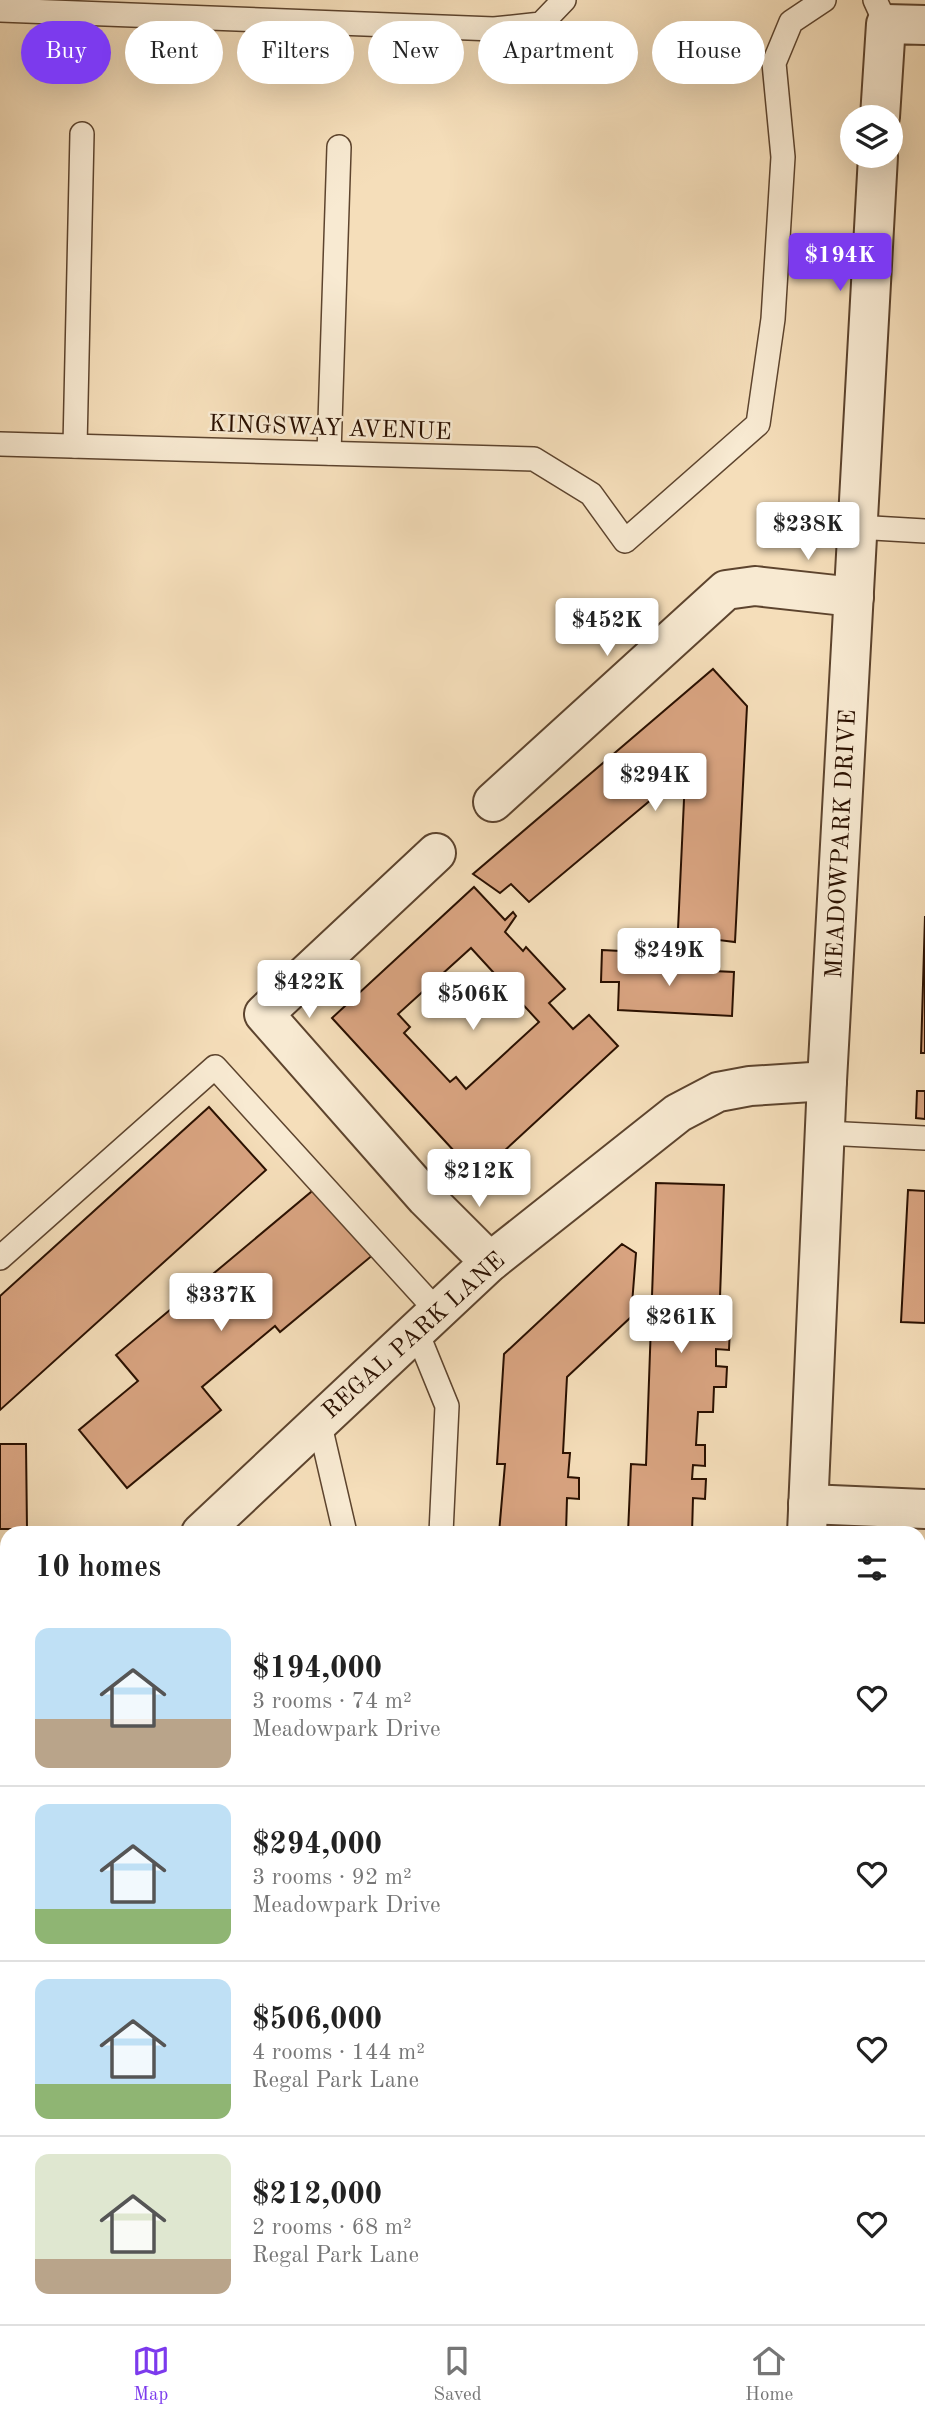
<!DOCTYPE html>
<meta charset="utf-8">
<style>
:root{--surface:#fff;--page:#f6f6f6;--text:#222;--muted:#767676;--line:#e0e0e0;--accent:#7c3aed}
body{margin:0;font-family:"Old Standard TT",serif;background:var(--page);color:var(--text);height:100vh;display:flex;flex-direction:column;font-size:26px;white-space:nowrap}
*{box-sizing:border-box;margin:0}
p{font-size:23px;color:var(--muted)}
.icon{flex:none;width:38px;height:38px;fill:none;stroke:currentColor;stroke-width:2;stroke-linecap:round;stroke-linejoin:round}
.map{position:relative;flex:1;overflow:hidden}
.sheet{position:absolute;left:0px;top:1526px;width:926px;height:798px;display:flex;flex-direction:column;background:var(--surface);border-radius:21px 21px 0 0;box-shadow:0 7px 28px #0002}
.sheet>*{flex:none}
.guide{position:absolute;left:21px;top:21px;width:884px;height:63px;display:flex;gap:14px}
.fabs{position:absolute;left:840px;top:105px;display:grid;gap:14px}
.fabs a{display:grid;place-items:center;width:63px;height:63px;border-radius:50%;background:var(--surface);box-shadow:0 7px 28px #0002;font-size:35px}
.price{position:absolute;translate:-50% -60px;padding:0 16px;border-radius:7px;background:#fff;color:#222;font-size:23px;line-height:46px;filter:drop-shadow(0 2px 4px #0008)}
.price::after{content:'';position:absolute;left:50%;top:42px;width:21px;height:16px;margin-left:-10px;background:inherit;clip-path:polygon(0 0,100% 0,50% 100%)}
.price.active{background:var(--accent);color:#fff}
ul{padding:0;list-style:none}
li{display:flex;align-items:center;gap:21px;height:175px;padding:0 35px}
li+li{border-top:2px solid var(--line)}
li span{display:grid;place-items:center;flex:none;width:196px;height:140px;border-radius:14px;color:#555}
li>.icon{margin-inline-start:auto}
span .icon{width:84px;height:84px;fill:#fffc;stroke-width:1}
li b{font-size:30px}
h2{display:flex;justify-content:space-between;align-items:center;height:84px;padding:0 35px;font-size:30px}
.chip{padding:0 24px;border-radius:32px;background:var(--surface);box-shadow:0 7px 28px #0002;font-size:24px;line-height:63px}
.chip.active{background:var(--accent);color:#fff}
.tabs{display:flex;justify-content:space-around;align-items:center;height:98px;border-top:2px solid var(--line);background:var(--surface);font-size:19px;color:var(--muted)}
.tabs a{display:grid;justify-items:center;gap:4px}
.tabs .active{color:var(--accent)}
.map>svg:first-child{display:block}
</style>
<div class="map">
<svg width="925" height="2324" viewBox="0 0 925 2324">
<rect width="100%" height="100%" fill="#f5deba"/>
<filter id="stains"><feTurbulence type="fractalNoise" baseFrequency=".00286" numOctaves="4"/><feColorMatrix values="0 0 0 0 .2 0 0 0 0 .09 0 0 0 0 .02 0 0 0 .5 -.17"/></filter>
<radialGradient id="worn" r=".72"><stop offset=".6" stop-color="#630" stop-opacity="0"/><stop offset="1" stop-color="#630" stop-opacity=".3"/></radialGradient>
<g fill="#d9a481" stroke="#2a1000" stroke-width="2" fill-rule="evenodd">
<path d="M713,669L747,706L735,942L719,940L717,959L667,957V950L677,951L685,778H677L529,902L511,884L500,893L473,874Z"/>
<path d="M474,887L505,920L513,912L516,916L505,932L523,951L526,947L565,989L549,1003L573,1029L589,1015L618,1046L477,1176L332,1018ZM471,948L539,1022L466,1089L456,1077L450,1082L404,1033L410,1027L398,1014Z"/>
<path d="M925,916V1053H921Z"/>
<path d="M602,950L621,951L630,967L734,972L732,1016L618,1010L619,982H601Z"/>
<path d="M917,1091H925V1119L916,1118Z"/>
<path d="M209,1107L266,1170L0,1410V1296Z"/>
<path d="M656,1183L724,1185L719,1325H730L729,1350L716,1349V1366L727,1367L726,1387H714L713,1412H698L696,1445H705V1466L693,1465L692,1479H706L705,1499L693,1498L692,1533H628L631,1464L646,1465Z"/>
<path d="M317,1187L374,1254L280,1332L275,1326L202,1387L221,1410L127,1488L79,1430L138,1381L116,1355Z"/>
<path d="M908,1190L925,1191V1323L901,1322Z"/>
<path d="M622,1244L636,1253L631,1317L567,1377L563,1453H570L568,1477L579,1478V1499L567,1498L566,1533H499L505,1464H497L504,1354Z"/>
<path d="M0,1444H26L27,1529H0Z"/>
<rect x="919" y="1548" width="6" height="337"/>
<path d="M0,1720L7,1721V1807H2L1,1813Z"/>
<path d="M0,1850L7,1851V1947H0Z"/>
<path d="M919,1916H925V1977L919,1976Z"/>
<path d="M919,2010L925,2011V2079H919Z"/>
<rect x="117" y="2317" width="73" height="7"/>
</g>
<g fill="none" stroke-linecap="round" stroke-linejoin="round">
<g stroke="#5d442e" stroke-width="26">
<g id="lane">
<path d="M875,0L886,24"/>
<path d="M0,10L494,29L541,24L564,0"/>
<path d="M0,444L534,459L591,494L625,541L758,424L773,319L783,157L774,63L791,22L824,0"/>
<path d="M75,446L82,134"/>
<path d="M329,453L339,147"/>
<path d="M856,527L925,531"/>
<path d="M825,1133L925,1138"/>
<path d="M0,1258L215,1067L437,1311"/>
<path d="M416,1330L447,1406L441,1533"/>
<path d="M319,1421L345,1533"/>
<path d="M0,1969H7"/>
<path d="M919,2104H925"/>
<path d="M919,2181H925"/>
<path d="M45,2317L52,2324"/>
<path d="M218,2317L226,2324"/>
<path d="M74,2324L85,2317"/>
<path d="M328,2324H375"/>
<path d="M639,2324L647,2317"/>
<path d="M875,2324V2317"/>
</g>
</g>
<g stroke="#5d442e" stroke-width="42">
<g id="street">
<path d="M880,117L886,24L925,25"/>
<path d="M493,802L726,590L755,586L854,597"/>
<path d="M436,853L264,1014L426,1198L490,1262"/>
<path d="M808,1504L925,1509"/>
<path d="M201,1533L490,1262L678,1113L718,1092L750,1086L827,1081"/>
<path d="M807,1533L827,1081L878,156"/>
<path d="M0,1625H7"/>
<path d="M771,2324L772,2317"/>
</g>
</g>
<use href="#lane" stroke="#f8ead2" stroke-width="23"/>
<use href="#street" stroke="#f8ead2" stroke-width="38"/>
</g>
<g text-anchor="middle" stroke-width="5" stroke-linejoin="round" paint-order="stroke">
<g font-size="24" fill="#2a1000" stroke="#f8ead2">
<text transform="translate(330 427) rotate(2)" y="8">KINGSWAY AVENUE</text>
<text transform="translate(840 844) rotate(-87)" y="8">MEADOWPARK DRIVE</text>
<text transform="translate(413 1335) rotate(-42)" y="8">REGAL PARK LANE</text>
</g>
</g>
<rect width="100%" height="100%" filter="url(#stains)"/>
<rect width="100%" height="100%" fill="url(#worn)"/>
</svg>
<div class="fabs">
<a><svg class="icon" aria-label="layers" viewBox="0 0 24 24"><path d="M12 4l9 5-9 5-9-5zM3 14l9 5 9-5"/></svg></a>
</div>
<b class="price active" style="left:840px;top:293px">$194K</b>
<b class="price" style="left:808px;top:562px">$238K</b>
<b class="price" style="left:607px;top:658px">$452K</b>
<b class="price" style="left:655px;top:813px">$294K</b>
<b class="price" style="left:669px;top:988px">$249K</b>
<b class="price" style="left:309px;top:1020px">$422K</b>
<b class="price" style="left:473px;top:1032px">$506K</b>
<b class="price" style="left:479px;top:1209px">$212K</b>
<b class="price" style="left:221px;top:1333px">$337K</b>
<b class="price" style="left:681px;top:1355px">$261K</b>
<div class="guide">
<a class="chip active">Buy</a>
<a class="chip">Rent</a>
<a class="chip">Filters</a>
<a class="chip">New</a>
<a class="chip">Apartment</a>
<a class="chip">House</a>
</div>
<section class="sheet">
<h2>10 homes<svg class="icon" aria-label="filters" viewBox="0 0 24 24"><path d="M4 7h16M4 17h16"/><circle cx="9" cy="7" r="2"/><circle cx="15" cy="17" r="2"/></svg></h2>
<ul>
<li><span style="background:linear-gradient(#bfe0f5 65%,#b9a48a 0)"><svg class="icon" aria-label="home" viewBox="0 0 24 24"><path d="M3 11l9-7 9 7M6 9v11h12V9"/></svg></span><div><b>$194,000</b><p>3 rooms · 74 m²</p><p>Meadowpark Drive</p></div><svg class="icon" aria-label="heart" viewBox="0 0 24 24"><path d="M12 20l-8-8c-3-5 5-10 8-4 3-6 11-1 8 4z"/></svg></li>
<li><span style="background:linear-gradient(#bfe0f5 75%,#8fb573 0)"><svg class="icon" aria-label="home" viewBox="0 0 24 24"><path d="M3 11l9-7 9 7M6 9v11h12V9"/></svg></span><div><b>$294,000</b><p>3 rooms · 92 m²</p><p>Meadowpark Drive</p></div><svg class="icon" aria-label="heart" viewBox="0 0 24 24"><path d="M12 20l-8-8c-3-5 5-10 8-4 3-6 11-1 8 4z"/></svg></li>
<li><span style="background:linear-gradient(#bfe0f5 75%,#8fb573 0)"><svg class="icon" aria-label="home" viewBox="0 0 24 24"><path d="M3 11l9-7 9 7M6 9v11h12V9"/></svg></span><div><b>$506,000</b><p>4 rooms · 144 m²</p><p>Regal Park Lane</p></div><svg class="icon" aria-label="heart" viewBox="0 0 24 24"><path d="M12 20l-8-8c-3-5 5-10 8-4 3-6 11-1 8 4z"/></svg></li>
<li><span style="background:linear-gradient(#dfe7d0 75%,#b9a48a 0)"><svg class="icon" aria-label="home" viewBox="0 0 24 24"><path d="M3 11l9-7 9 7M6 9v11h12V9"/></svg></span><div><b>$212,000</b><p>2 rooms · 68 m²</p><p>Regal Park Lane</p></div><svg class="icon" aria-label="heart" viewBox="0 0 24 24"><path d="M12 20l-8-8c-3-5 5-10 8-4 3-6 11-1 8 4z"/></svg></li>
</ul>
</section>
</div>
<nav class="tabs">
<a class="active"><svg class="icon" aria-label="map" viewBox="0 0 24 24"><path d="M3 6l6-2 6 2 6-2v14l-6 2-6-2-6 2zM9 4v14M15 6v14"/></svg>Map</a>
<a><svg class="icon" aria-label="saved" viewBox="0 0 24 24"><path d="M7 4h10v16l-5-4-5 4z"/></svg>Saved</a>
<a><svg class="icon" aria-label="home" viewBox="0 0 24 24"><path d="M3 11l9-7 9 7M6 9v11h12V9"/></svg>Home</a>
</nav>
